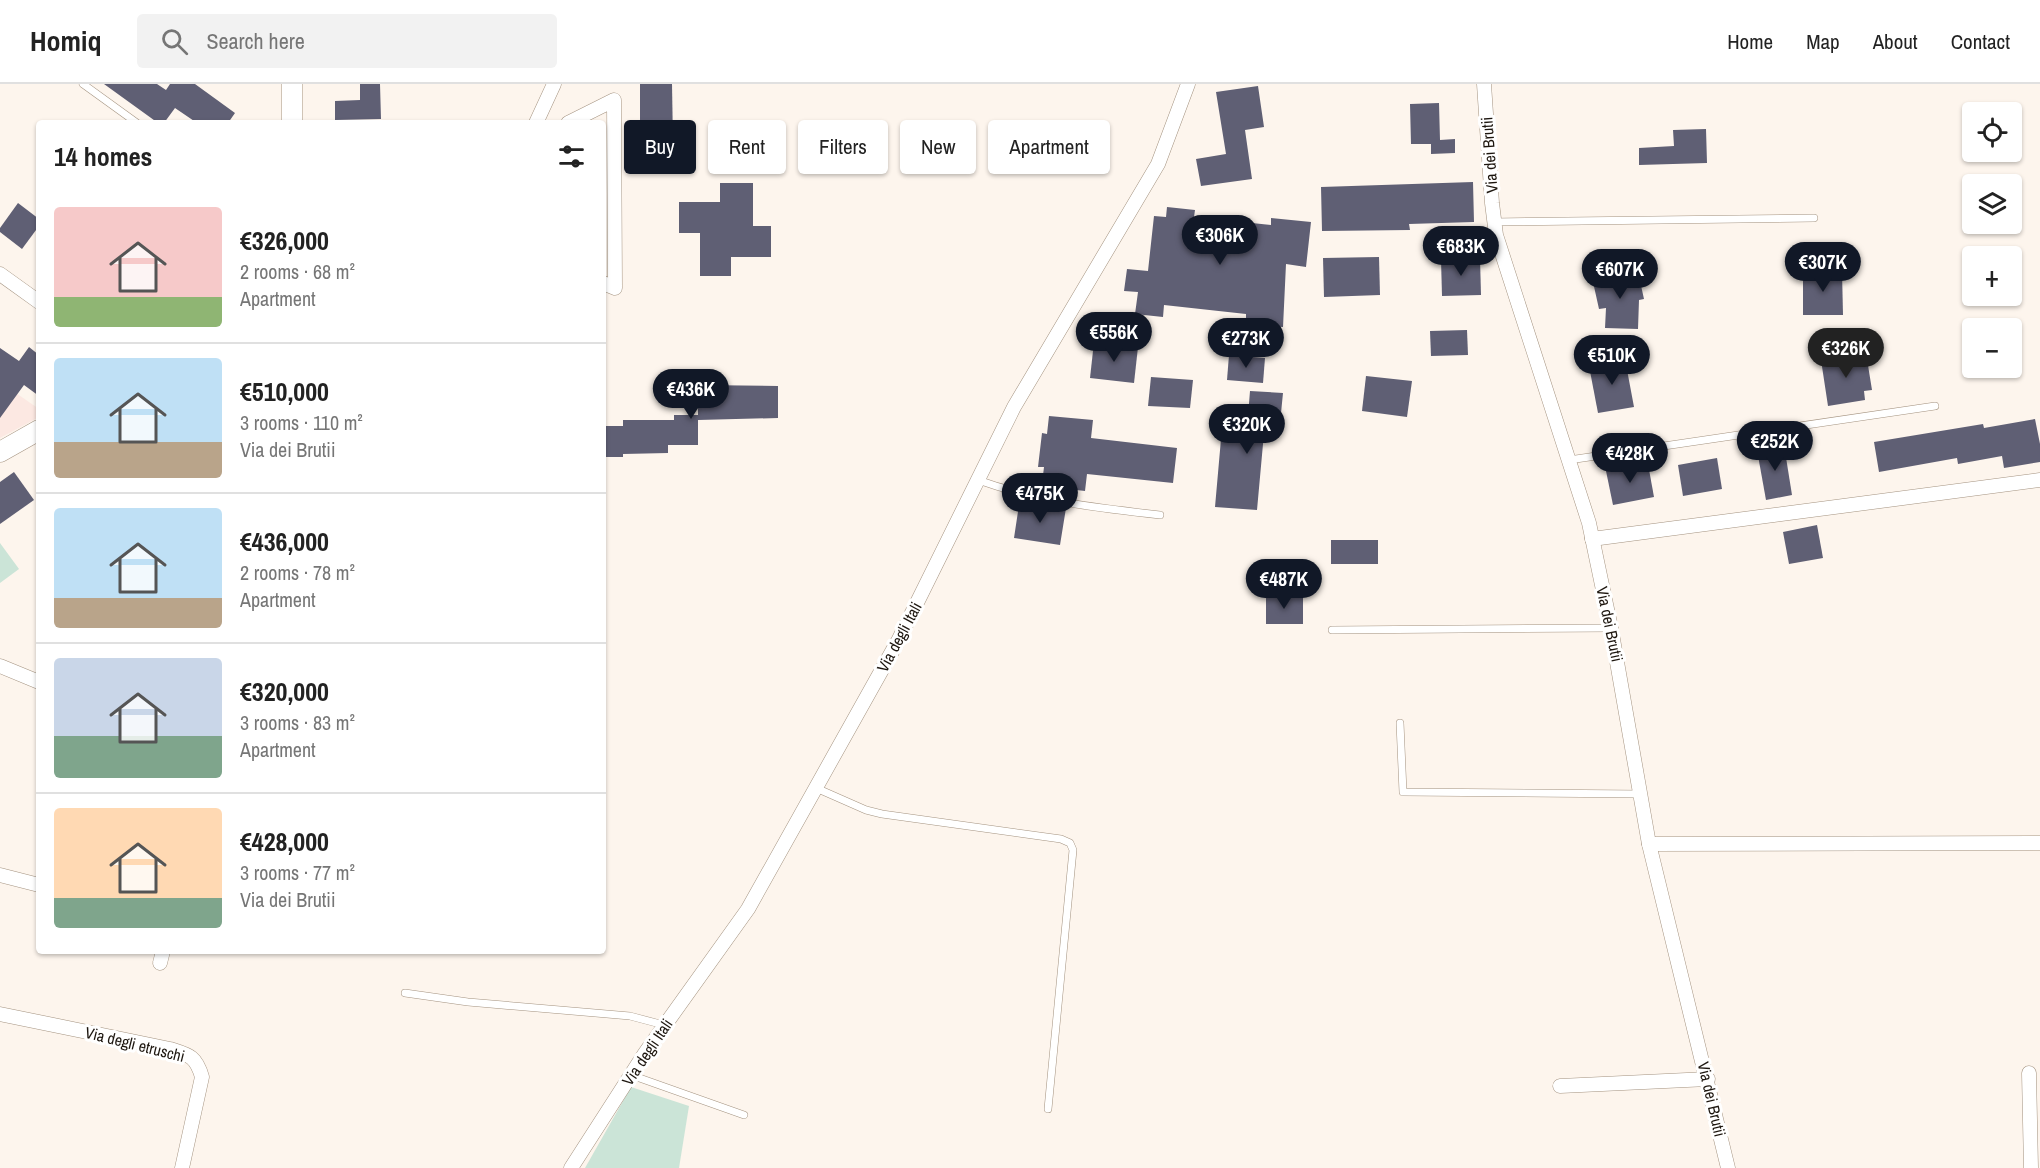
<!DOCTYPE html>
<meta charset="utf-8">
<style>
:root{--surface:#fff;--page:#f2f2f2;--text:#222;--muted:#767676;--line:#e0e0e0;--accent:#111827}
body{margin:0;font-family:"Archivo Narrow",sans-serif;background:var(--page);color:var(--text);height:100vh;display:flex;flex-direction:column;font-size:22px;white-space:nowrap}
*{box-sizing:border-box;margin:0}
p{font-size:20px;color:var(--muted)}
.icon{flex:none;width:33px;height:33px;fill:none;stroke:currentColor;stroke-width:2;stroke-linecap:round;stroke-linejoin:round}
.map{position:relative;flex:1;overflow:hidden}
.panel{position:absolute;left:36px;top:36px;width:570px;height:834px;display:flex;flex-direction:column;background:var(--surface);border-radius:6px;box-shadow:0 2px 4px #0004}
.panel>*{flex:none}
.guide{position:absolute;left:624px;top:36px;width:570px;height:54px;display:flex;gap:12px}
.buttons{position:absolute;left:1962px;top:18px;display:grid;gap:12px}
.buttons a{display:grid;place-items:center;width:60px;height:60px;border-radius:6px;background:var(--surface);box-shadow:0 2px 4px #0004;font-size:30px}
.price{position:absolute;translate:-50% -51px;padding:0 14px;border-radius:21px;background:var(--accent);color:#fff;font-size:20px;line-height:39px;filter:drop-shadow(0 2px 3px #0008)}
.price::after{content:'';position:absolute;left:50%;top:36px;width:18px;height:14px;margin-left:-9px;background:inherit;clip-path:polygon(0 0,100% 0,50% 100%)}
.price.on{background:#222;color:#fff}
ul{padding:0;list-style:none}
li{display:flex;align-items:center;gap:18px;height:150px;padding:0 18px}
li+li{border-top:2px solid var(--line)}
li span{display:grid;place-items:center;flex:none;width:168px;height:120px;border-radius:6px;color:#555}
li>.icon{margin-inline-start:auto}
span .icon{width:72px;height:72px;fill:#fffc;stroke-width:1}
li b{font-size:26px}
h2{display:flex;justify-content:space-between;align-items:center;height:72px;padding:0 18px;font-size:26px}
.chip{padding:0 21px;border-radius:6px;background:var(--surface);box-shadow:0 2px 4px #0004;font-size:21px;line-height:54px}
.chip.on{background:var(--accent);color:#fff}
header{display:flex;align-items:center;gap:36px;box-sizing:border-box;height:84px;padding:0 30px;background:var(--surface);border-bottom:2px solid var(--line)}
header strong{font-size:28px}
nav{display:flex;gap:33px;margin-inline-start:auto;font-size:21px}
.search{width:420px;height:54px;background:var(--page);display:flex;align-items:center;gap:15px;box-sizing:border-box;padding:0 21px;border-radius:6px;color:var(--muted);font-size:22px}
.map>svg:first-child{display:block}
</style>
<header>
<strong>Homiq</strong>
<div class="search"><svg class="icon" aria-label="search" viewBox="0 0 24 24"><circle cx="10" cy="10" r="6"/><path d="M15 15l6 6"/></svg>Search here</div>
<nav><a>Home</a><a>Map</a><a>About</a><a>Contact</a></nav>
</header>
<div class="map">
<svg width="2040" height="1084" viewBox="0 0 2040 1084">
<rect width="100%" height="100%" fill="#fdf5ed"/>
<path fill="#fce8e2" d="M0,298L39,325V333L0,354Z"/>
<g fill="#cbe4d7">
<path d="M0,459L19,485L0,499Z"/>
<path d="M631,1003L689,1022L679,1084H585Z"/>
</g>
<g fill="#5f5f74">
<path d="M104,0H157L166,6L170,0H195L235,29L228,39H197L175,24L164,39H158Z"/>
<path d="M360,0H380L381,35L335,36V17L360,16Z"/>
<path d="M640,0H672L673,59H640Z"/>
<path d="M1258,2L1264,43L1245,46L1252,95L1201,102L1196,75L1226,70L1216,8Z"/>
<path d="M1439,19L1440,56L1455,55V69L1431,70V60H1411L1410,20Z"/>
<path d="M1706,45L1707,79L1639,81V64L1674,62L1673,46Z"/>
<path d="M1473,98L1474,138L1409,140L1410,146L1322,147L1321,103Z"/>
<path d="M720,99H753V142H771V173H731V192H700V149H679V118H720Z"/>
<path d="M18,119L39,135V142L22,165L0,148V144Z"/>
<path d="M1167,123L1195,126L1194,133L1271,141V134L1311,138L1306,183L1286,180L1283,243L1246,241V230L1164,221L1163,233L1135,230L1138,208L1124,207L1127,185L1148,187L1154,132L1166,133Z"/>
<path d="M1379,173L1380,211L1324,213L1323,174Z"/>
<path d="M1480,174L1481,211L1442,212L1441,175Z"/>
<path d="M1803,187H1842L1843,231H1803Z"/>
<path d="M1638,188L1644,215L1639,216L1638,245L1605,244L1606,224L1599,225L1593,198Z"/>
<path d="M1467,246L1468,271L1431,272L1430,247Z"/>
<path d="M1094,258L1138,263L1134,299L1090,294Z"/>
<path d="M29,263L39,271V312L24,301L0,334V264L19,277Z"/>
<path d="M1866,269L1872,306L1864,307L1865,316L1828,322L1821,276Z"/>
<path d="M1229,271L1265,274L1263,299L1227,296Z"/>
<path d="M1625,275L1634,323L1598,329L1589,282Z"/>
<path d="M1366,292L1412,297L1407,333L1362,327Z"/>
<path d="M1151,293L1193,296L1190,324L1148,322Z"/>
<path d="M698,301L778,302V334L698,336V361H668V369L623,370V373H603V342H623V336H674V331H698Z"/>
<path d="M1250,307L1283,309L1280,339L1265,338L1257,426L1215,423L1221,355L1246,357Z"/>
<path d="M1049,332L1093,336L1091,354L1177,364L1173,399L1087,390L1085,407L1068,405L1067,413L1041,408L1044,383H1038L1042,349L1047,350Z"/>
<path d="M2035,335L2040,360V378L2004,384L2002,372L1958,380L1957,374L1879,388L1874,358L1983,340L1984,344Z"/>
<path d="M1784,361L1792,411L1766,416L1757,366Z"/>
<path d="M1717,374L1722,405L1683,412L1678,381Z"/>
<path d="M1648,380L1654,413L1613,421L1606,387Z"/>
<path d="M14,388L34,416L0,440V398Z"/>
<path d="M1040,419L1066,424L1060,461L1014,454L1019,421L1039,424Z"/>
<path d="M1817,441L1823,474L1789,480L1783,448Z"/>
<rect x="1331" y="456" width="47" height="24"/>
<rect x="1266" y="512" width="37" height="28"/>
</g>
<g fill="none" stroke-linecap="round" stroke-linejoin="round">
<g stroke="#a49380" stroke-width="8">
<g id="lane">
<path d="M83,0L137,39"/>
<path d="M1494,138L1814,134"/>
<path d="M1569,376L1935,322"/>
<path d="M978,396C1036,417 1098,424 1160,431"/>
<path d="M1332,546L1611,544"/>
<path d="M1400,639L1403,708L1641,710"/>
<path d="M816,704L866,726L882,730L1061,755L1070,759L1073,766L1048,1025"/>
<path d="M405,909L468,918L630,932L664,941"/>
<path d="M631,991L744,1031"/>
</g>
</g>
<g stroke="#a49380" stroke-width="15">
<g id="street">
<path d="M1484,0L1492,119L1496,151L1589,439L1611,544L1649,760L1728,1084"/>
<path d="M536,39L554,0"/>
<path d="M568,39L614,16L615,204L603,199"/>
<path d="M0,190L39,218"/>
<path d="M1592,455L2040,396"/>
<path d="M0,582L39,598"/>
<path d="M1649,760L2040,759"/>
<path d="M0,791L39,801"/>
<path d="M160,879L163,867"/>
<path d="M0,930L170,965C189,971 196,972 202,993L182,1084"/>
<path d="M2029,989L2031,1084"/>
<path d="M1560,1002L1708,995"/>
<path d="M571,1084L645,969L748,825L898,557L1014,323L1158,80L1188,0"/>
</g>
</g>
<g stroke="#a49380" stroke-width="21">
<g id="secondary">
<path d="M292,0V39"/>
<path d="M0,368L39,346"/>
</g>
</g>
<use href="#lane" stroke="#fff" stroke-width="7"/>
<use href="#street" stroke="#fff" stroke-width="14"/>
<use href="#secondary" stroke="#fff" stroke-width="20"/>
</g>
<g text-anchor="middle" stroke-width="6" stroke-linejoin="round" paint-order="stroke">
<g font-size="16" fill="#1d160f" stroke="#fff">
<text transform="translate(1489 71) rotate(-94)" y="6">Via dei Brutii</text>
<text transform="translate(1610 540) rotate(78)" y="6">Via dei Brutii</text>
<text transform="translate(899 553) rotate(-62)" y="6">Via degli Itali</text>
<text transform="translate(135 960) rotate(14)" y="6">Via degli etruschi</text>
<text transform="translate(647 968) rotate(-56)" y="6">Via degli Itali</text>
<text transform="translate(1712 1015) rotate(77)" y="6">Via dei Brutii</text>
</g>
</g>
</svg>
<div class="buttons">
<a><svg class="icon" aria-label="locate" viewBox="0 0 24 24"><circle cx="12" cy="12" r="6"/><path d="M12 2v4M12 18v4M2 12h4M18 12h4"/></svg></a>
<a><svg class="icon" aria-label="layers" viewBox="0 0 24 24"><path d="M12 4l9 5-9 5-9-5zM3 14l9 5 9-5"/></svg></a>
<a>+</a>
<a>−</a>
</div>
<b class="price" style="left:1220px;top:182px">€306K</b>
<b class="price" style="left:1461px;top:193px">€683K</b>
<b class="price" style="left:1823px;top:209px">€307K</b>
<b class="price" style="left:1620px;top:216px">€607K</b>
<b class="price" style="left:1114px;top:279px">€556K</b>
<b class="price" style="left:1246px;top:285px">€273K</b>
<b class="price on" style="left:1846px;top:295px">€326K</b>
<b class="price" style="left:1612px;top:302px">€510K</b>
<b class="price" style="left:691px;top:336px">€436K</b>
<b class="price" style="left:1247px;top:371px">€320K</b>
<b class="price" style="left:1775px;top:388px">€252K</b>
<b class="price" style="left:1630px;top:400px">€428K</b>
<b class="price" style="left:1040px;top:440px">€475K</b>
<b class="price" style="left:1284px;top:526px">€487K</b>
<div class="guide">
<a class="chip on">Buy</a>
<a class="chip">Rent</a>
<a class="chip">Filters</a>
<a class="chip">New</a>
<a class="chip">Apartment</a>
</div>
<section class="panel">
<h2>14 homes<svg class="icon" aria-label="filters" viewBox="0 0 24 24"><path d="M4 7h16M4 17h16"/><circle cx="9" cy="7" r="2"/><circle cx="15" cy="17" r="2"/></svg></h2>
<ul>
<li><span style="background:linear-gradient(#f6c9c9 75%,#8fb573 0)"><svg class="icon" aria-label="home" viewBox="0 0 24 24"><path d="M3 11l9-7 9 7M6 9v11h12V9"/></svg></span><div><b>€326,000</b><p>2 rooms · 68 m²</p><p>Apartment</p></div></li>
<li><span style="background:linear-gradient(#bfe0f5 70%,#b9a48a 0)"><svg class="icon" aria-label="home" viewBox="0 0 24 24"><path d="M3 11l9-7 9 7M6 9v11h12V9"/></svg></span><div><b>€510,000</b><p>3 rooms · 110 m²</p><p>Via dei Brutii</p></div></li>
<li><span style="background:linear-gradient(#bfe0f5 75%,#b9a48a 0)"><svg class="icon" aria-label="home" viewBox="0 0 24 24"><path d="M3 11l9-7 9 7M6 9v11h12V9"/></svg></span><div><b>€436,000</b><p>2 rooms · 78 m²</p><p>Apartment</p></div></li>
<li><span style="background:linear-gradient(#c9d6e8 65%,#7fa58c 0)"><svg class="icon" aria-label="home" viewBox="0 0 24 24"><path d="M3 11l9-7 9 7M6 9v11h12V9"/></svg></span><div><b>€320,000</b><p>3 rooms · 83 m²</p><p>Apartment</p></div></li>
<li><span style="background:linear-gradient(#ffd9b3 75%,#7fa58c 0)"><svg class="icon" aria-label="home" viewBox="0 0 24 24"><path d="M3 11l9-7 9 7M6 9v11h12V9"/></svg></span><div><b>€428,000</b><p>3 rooms · 77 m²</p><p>Via dei Brutii</p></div></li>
</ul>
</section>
</div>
